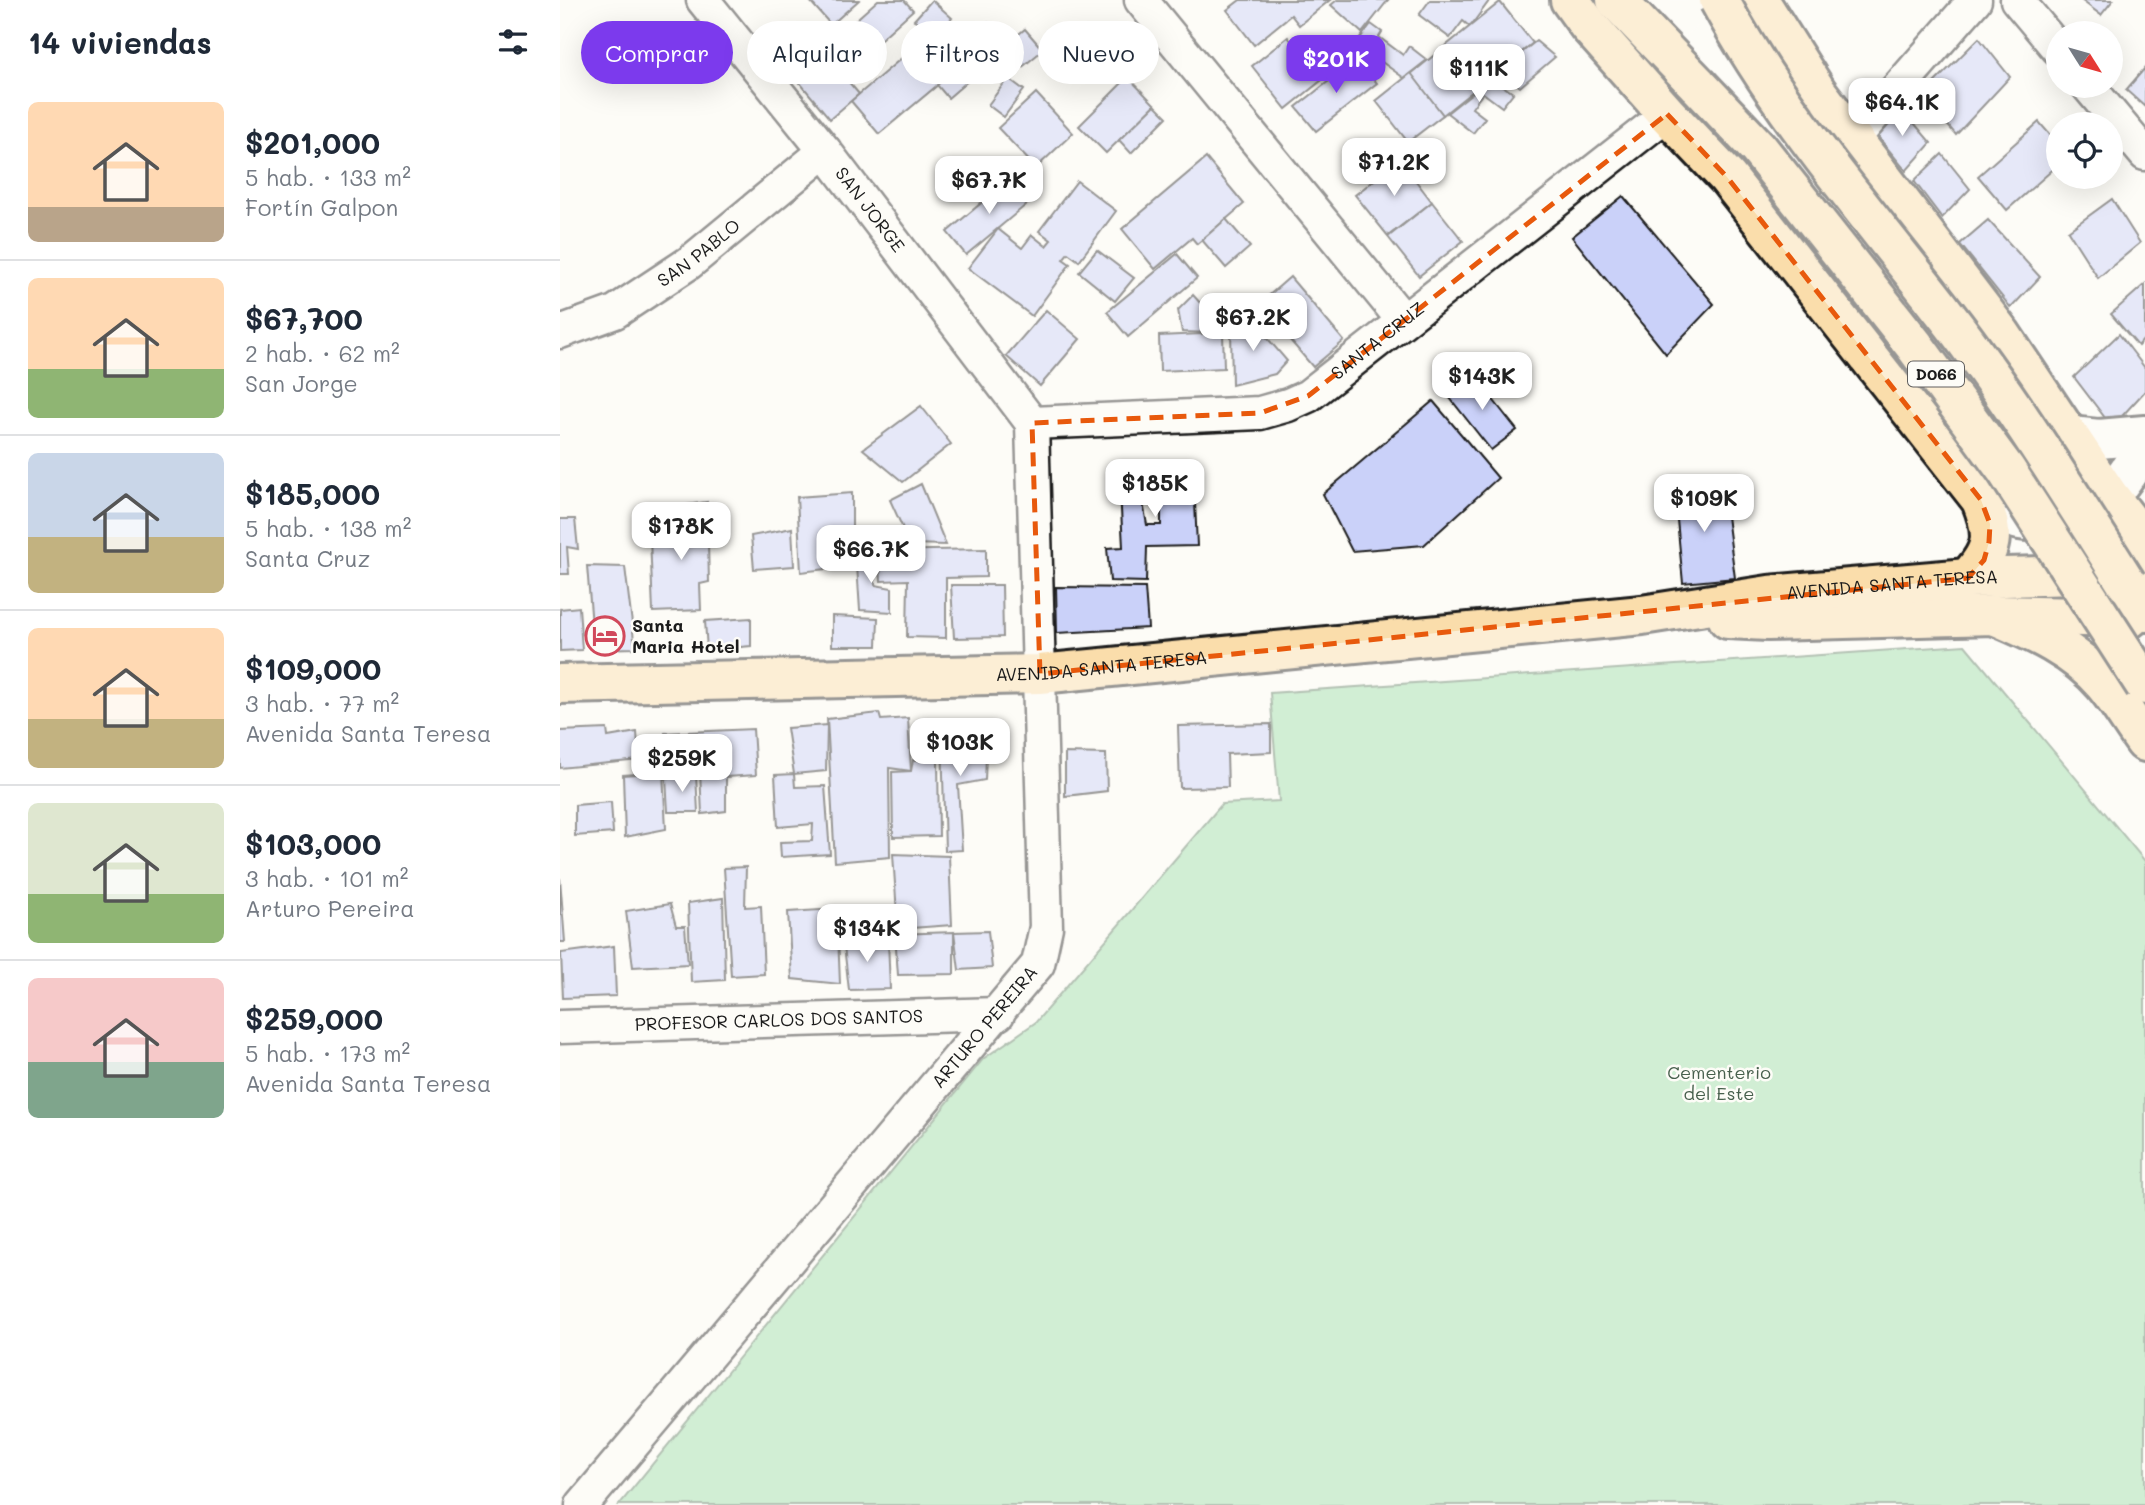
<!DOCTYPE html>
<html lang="es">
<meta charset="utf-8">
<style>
:root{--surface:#fff;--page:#f6f6f7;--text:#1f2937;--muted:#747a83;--line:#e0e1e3;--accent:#7c3aed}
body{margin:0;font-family:Mali,sans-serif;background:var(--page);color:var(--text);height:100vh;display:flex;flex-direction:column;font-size:26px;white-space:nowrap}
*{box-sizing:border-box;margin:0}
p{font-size:23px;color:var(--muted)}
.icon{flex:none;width:38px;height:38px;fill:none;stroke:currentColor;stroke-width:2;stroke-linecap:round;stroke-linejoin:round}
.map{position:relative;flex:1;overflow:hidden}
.drawer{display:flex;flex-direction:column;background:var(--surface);width:560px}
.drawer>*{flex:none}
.hud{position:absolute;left:21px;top:21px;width:665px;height:63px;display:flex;gap:14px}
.needle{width:46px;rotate:127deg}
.tools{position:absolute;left:1486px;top:21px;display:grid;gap:14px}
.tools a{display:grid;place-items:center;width:77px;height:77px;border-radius:50%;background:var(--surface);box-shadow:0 7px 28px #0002;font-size:35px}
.price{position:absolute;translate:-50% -60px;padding:0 16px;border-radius:14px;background:#fff;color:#222;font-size:23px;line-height:46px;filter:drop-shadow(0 2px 4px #0008)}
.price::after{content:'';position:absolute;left:50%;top:42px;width:21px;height:16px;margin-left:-10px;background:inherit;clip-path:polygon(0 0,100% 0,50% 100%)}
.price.current{background:var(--accent);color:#fff}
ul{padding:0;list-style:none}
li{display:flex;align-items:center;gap:21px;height:175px;padding:0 28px}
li+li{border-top:2px solid var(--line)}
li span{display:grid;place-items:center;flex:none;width:196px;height:140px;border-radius:10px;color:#555}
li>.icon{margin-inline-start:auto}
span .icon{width:84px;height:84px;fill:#fffc;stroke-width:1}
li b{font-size:30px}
h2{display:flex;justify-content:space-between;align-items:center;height:84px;padding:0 28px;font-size:30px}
.chip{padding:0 24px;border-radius:32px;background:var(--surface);box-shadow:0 7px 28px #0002;font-size:24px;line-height:63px}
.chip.current{background:var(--accent);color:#fff}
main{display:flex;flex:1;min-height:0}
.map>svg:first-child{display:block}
</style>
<main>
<section class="drawer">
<h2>14 viviendas<svg class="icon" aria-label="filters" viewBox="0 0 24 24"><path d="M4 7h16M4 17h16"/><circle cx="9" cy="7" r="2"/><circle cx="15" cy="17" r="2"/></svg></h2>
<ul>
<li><span style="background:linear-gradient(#ffd9b3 75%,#b9a48a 0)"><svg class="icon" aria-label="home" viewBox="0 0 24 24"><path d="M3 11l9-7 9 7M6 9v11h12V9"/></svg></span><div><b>$201,000</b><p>5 hab. · 133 m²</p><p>Fortín Galpon</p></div></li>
<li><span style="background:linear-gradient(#ffd9b3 65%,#8fb573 0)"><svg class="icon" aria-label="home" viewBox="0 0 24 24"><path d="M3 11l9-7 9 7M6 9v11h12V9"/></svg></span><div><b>$67,700</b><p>2 hab. · 62 m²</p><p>San Jorge</p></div></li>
<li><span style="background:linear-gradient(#c9d6e8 60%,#c2b280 0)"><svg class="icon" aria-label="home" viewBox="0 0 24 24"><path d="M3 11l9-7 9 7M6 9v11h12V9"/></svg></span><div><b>$185,000</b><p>5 hab. · 138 m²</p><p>Santa Cruz</p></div></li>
<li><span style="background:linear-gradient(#ffd9b3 65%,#c2b280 0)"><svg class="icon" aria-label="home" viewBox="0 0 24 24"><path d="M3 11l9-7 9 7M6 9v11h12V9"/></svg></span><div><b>$109,000</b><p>3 hab. · 77 m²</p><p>Avenida Santa Teresa</p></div></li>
<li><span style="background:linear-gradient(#dfe7d0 65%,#8fb573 0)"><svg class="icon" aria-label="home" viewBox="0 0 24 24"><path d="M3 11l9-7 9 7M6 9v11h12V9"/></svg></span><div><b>$103,000</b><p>3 hab. · 101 m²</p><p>Arturo Pereira</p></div></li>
<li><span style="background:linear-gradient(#f6c9c9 60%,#7fa58c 0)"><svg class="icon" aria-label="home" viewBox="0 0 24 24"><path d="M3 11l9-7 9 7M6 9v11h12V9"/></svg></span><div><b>$259,000</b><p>5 hab. · 173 m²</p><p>Avenida Santa Teresa</p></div></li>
</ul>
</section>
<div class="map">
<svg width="1585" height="1505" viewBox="0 0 1585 1505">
<rect width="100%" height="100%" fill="#fdfcf7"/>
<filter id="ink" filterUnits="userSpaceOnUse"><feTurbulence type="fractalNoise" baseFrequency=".0143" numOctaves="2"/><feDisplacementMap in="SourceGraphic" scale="14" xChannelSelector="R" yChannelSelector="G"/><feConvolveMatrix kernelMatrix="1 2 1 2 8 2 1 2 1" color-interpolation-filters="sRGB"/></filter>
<g filter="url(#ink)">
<path fill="#9bdda9" stroke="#5c7c62" stroke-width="2" d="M1405,645L1585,861V1505H59L423,1059L476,1022L662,804L719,801L710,693Z"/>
<path fill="#fdfcf7" d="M1073,0H1140L1147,18L1124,38L1103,29Z"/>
<g fill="#cad1f9" stroke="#1c1c1c" stroke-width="2">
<path d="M249,0H299L271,25Z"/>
<path d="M318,0H344L353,10L292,65L271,42Z"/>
<path d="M372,0L392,18L374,38L354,20Z"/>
<path d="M680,0H770L739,25L731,15L694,45L667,10Z"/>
<path d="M777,0H828L802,33L771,5Z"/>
<path d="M870,0H928L929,1L910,27L903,21L890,38L859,15Z"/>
<path d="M1521,0H1553L1541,15Z"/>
<path d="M940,2L973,43L883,115L851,74Z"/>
<path d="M428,23L446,45L413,72L395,51Z"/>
<path d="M811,24L822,32L819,37L843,55L849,46L867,60L844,78L808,52L803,58L792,49Z"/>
<path d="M465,29L483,50L449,78L432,56Z"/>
<path d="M370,34L398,68L319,134L291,101Z"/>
<path d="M728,37L762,80L726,109L692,66Z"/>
<path d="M1419,38L1450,77L1396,135L1362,95Z"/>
<path d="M976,41L995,57L960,87L940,70Z"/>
<path d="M264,53L299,94L270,119L235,77Z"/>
<path d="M797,59L817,83L756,131L736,107Z"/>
<path d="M398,68L409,80L388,98L377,85Z"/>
<path d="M1585,68V107L1566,90Z"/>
<path d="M851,73L883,115L848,142L816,101Z"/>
<path d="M568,77L595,105L546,153L519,126Z"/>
<path d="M448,78L464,90L444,117L428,105Z"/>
<path d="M931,78L953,93L942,107L923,93L912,108L925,118L913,133L887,113Z"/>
<path d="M476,93L513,133L476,168L438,128Z"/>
<path d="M1338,104L1371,143L1346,171L1314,132Z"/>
<path d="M595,105L607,117L571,153L559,140Z"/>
<path d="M1479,122L1498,144V165L1447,210L1418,176Z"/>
<path d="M1382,154L1410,189L1382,218L1354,181Z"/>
<path d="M646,158L684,204L637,244L632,238L595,269L562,229Z"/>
<path d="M840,160L872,202L828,236L795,195Z"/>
<path d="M452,177L472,200L406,255L387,232Z"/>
<path d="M517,181L556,211L519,261L508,253L503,259L510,264L472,316L408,268L438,229L462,248L472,235L486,246L491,240L479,231Z"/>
<path d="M1063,196L1154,304L1106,354L1012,237Z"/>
<path d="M1552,199L1580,243L1538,278L1508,231Z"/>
<path d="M872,202L903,241L859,276L828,237Z"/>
<path d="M666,219L690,247L666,268L642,240Z"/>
<path d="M1428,220L1480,277L1451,308L1400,244Z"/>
<path d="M537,250L574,278L555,301L519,272Z"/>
<path d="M617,254L637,278L568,337L547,312Z"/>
<path d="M730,277L784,341L753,367L699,304Z"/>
<path d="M1585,284V338L1578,346L1551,314Z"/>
<path d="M633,295L661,326L654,333L622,332L618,310Z"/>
<path d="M486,310L520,339L480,386L446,356Z"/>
<path d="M686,313L727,361L715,374L672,385L671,328Z"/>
<path d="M663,333L664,368L600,371L599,336Z"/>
<path d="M1559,334L1585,368V391L1552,427L1514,377Z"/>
<path d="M912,373L957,430L931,450L886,393Z"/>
<path d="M873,401L938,478L864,545L792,551L763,494Z"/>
<path d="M361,406L391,444L343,482L303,449Z"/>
<path d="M633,459L637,546L587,547L586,582L550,581L547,548L563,547L560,490L581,491L587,525H601V504L586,505V465Z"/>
<path d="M361,484L386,545L350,544L330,500Z"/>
<path d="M1163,485L1175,578L1123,583L1114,488Z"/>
<path d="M292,493V566L241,572L237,497Z"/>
<path d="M147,502L149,582L140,584L141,610L93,612L90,537H109L105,521L125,520L127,505Z"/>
<path d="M0,519H15L18,549L7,547L9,574H0Z"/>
<path d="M232,528L234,566L194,569L191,536Z"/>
<path d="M313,549L315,585L332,588V612L300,610L296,551Z"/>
<path d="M426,549V577L386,578V638L347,637L348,580L321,581L319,551Z"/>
<path d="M27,566L65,567L75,648L34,649Z"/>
<path d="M391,585H442L443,637L394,638Z"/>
<path d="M496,587L585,588L588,628L497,633Z"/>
<path d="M19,607L22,650L0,651V609Z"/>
<path d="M272,616L318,618L317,646H272Z"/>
<path d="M191,618V646L147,650L145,621Z"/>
<path d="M319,713L321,720L348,718L351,771L329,768L330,857L275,862L267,719Z"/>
<path d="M711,724V752L667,754L668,787L620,788L618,726Z"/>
<path d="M267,725L266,771L234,774L227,728Z"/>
<path d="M47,729L48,737L77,732L79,760L0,768V731Z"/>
<path d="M193,729L196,775L166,777V811L142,814L140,771L108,774L105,733Z"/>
<path d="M427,733L425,780L398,785L402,850L385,851L382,736Z"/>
<path d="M505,753L546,754L547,791L505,796Z"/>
<path d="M353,760H378L379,836L333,837L332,772L351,771Z"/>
<path d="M103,772L106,829L65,837L63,775Z"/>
<path d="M234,774L235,787L265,786L270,854L221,857L220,842L252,841L253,824L218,827L215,775Z"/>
<path d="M136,775L138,812H108L106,778Z"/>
<path d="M51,802L53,833L15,836V805Z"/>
<path d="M333,854L389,856L392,925L338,929Z"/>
<path d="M186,867L185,907L201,906L204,974L171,976L164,868Z"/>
<path d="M0,878L5,942H0Z"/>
<path d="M163,898L165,980L131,982L128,903Z"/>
<path d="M110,904L116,926H125L128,964L73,967L66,911Z"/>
<path d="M277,909L280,984L232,979L228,912Z"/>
<path d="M428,931L432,968L399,970L394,932Z"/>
<path d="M394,932V974L338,975L335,934Z"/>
<path d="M304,936L306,943L328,940L330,989L289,990L283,937Z"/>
<path d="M54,946L56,996L3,998L1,953Z"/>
</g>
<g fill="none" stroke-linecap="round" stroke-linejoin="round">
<g stroke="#1c1c1c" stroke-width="37">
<g id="minor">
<path id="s1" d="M143,0L265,151L472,423"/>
<path d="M581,0L843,320"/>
<path d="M1457,0L1498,49"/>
<path d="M1528,86L1585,154"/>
<path d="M1294,138L1415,0"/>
<path id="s2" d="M0,332L55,312L129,263L265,151"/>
<path id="s3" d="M472,423L700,413L728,405L748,396L1107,114"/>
<path id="s4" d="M0,1027L438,1014"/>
<path id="s5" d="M22,1505L478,964L486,927L472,423"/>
</g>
</g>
<g stroke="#1c1c1c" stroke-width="44">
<g id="secondary">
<path d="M1511,436L1539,439L1585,435"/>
<path d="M1421,500C1433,508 1445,517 1460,520C1481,525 1534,512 1549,496C1562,483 1573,463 1585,448"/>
</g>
</g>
<g stroke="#1c1c1c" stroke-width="44">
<g id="primary">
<path d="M1168,619L1208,621L1434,615L1570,618"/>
<path id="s6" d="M0,684L480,674L1082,615L1209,595L1408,578L1585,573"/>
</g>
</g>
<g stroke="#1c1c1c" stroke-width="44">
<g id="trunk">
<path d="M1010,0L1028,25L1107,114L1167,177L1421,500C1435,536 1434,549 1408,578"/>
<path d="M1056,0L1138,85"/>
<path d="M1199,0L1257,92L1441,334L1549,496L1585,542"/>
<path d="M1567,584L1585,612"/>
<path d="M1434,615C1474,632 1515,650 1544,684C1559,702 1571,723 1585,742"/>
</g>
</g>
<use href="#minor" stroke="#fdfcf7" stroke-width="32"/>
<use href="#secondary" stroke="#fdfcf7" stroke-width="38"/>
<use href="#primary" stroke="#faddab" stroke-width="38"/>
<use href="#trunk" stroke="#faddab" stroke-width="38"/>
<g stroke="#1c1c1c" stroke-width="44" stroke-linecap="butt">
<g id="trunk-bridge">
<path d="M1159,0C1221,115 1307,212 1386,315C1452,400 1509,493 1567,584"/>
<path d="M1138,85L1198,148L1354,345L1446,470L1585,685"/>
</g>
</g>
<use href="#trunk-bridge" stroke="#faddab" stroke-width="38"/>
</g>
</g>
<path d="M0 0H1585V1505H0ZM1107,114L1167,177L1421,500L1430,524L1429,542L1424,560L1408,578L480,674L472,423L700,413L748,396Z" fill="#fdfcf7" fill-opacity=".55" fill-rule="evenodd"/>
<path fill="none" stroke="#e8590c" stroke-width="5" stroke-dasharray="14 9" stroke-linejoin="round" d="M1107,114L1167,177L1421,500L1430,524L1429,542L1424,560L1408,578L480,674L472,423L700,413L748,396Z"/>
<defs>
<g id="hotel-ring" transform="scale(2.0125)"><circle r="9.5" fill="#fdfcf7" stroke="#d1495b" stroke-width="1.5"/><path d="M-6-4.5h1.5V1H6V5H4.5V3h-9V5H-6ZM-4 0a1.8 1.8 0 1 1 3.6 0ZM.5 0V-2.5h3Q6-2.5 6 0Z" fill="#d1495b"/></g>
</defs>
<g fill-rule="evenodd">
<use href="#hotel-ring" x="45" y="636"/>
</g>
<g text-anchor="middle" stroke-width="5" stroke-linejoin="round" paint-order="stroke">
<rect fill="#fdfcf7" stroke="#605f5e" stroke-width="2" x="1348" y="361.5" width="56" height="25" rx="5"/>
<g font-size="16" font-weight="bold" fill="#1c1c1c">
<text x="1376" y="380">D066</text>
</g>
<g font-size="18" fill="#1c1c1c" stroke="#fdfcf7">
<text dy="6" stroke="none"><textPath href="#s1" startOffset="268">SAN JORGE</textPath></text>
<text dy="6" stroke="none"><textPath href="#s2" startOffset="161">SAN PABLO</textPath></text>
<text dy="6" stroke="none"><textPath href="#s3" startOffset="368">SANTA CRUZ</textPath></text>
<text dy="6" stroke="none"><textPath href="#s6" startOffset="1337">AVENIDA SANTA TERESA</textPath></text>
<text dy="6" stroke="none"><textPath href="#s6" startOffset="542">AVENIDA SANTA TERESA</textPath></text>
<text dy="6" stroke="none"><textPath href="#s4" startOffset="219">PROFESOR CARLOS DOS SANTOS</textPath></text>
<text dy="6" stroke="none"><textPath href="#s5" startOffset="625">ARTURO PEREIRA</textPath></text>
</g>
<g font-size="18" font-weight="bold" fill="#1c1c1c" stroke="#fdfcf7" text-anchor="start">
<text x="72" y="632">Santa<tspan x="72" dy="21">Maria Hotel</tspan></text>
</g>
<g font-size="18" fill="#48604d" stroke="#fdfcf7">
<text x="1159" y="1079">Cementerio<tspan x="1159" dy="21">del Este</tspan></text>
</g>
</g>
</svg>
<div class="tools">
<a><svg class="needle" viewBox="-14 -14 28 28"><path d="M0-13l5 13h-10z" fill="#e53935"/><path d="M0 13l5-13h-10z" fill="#747a83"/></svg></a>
<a><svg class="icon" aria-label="locate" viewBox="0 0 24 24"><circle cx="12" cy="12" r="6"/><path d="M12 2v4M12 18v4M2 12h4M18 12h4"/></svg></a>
</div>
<b class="price current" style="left:776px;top:95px">$201K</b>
<b class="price" style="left:919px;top:104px">$111K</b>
<b class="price" style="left:1342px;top:138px">$64.1K</b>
<b class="price" style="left:834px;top:198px">$71.2K</b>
<b class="price" style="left:429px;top:216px">$67.7K</b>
<b class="price" style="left:693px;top:353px">$67.2K</b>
<b class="price" style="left:922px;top:412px">$143K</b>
<b class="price" style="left:595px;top:519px">$185K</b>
<b class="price" style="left:1144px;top:534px">$109K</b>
<b class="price" style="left:121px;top:562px">$178K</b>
<b class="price" style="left:311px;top:585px">$66.7K</b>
<b class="price" style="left:400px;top:778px">$103K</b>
<b class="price" style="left:122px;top:794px">$259K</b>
<b class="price" style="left:307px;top:964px">$134K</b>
<div class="hud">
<a class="chip current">Comprar</a>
<a class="chip">Alquilar</a>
<a class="chip">Filtros</a>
<a class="chip">Nuevo</a>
</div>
</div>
</main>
